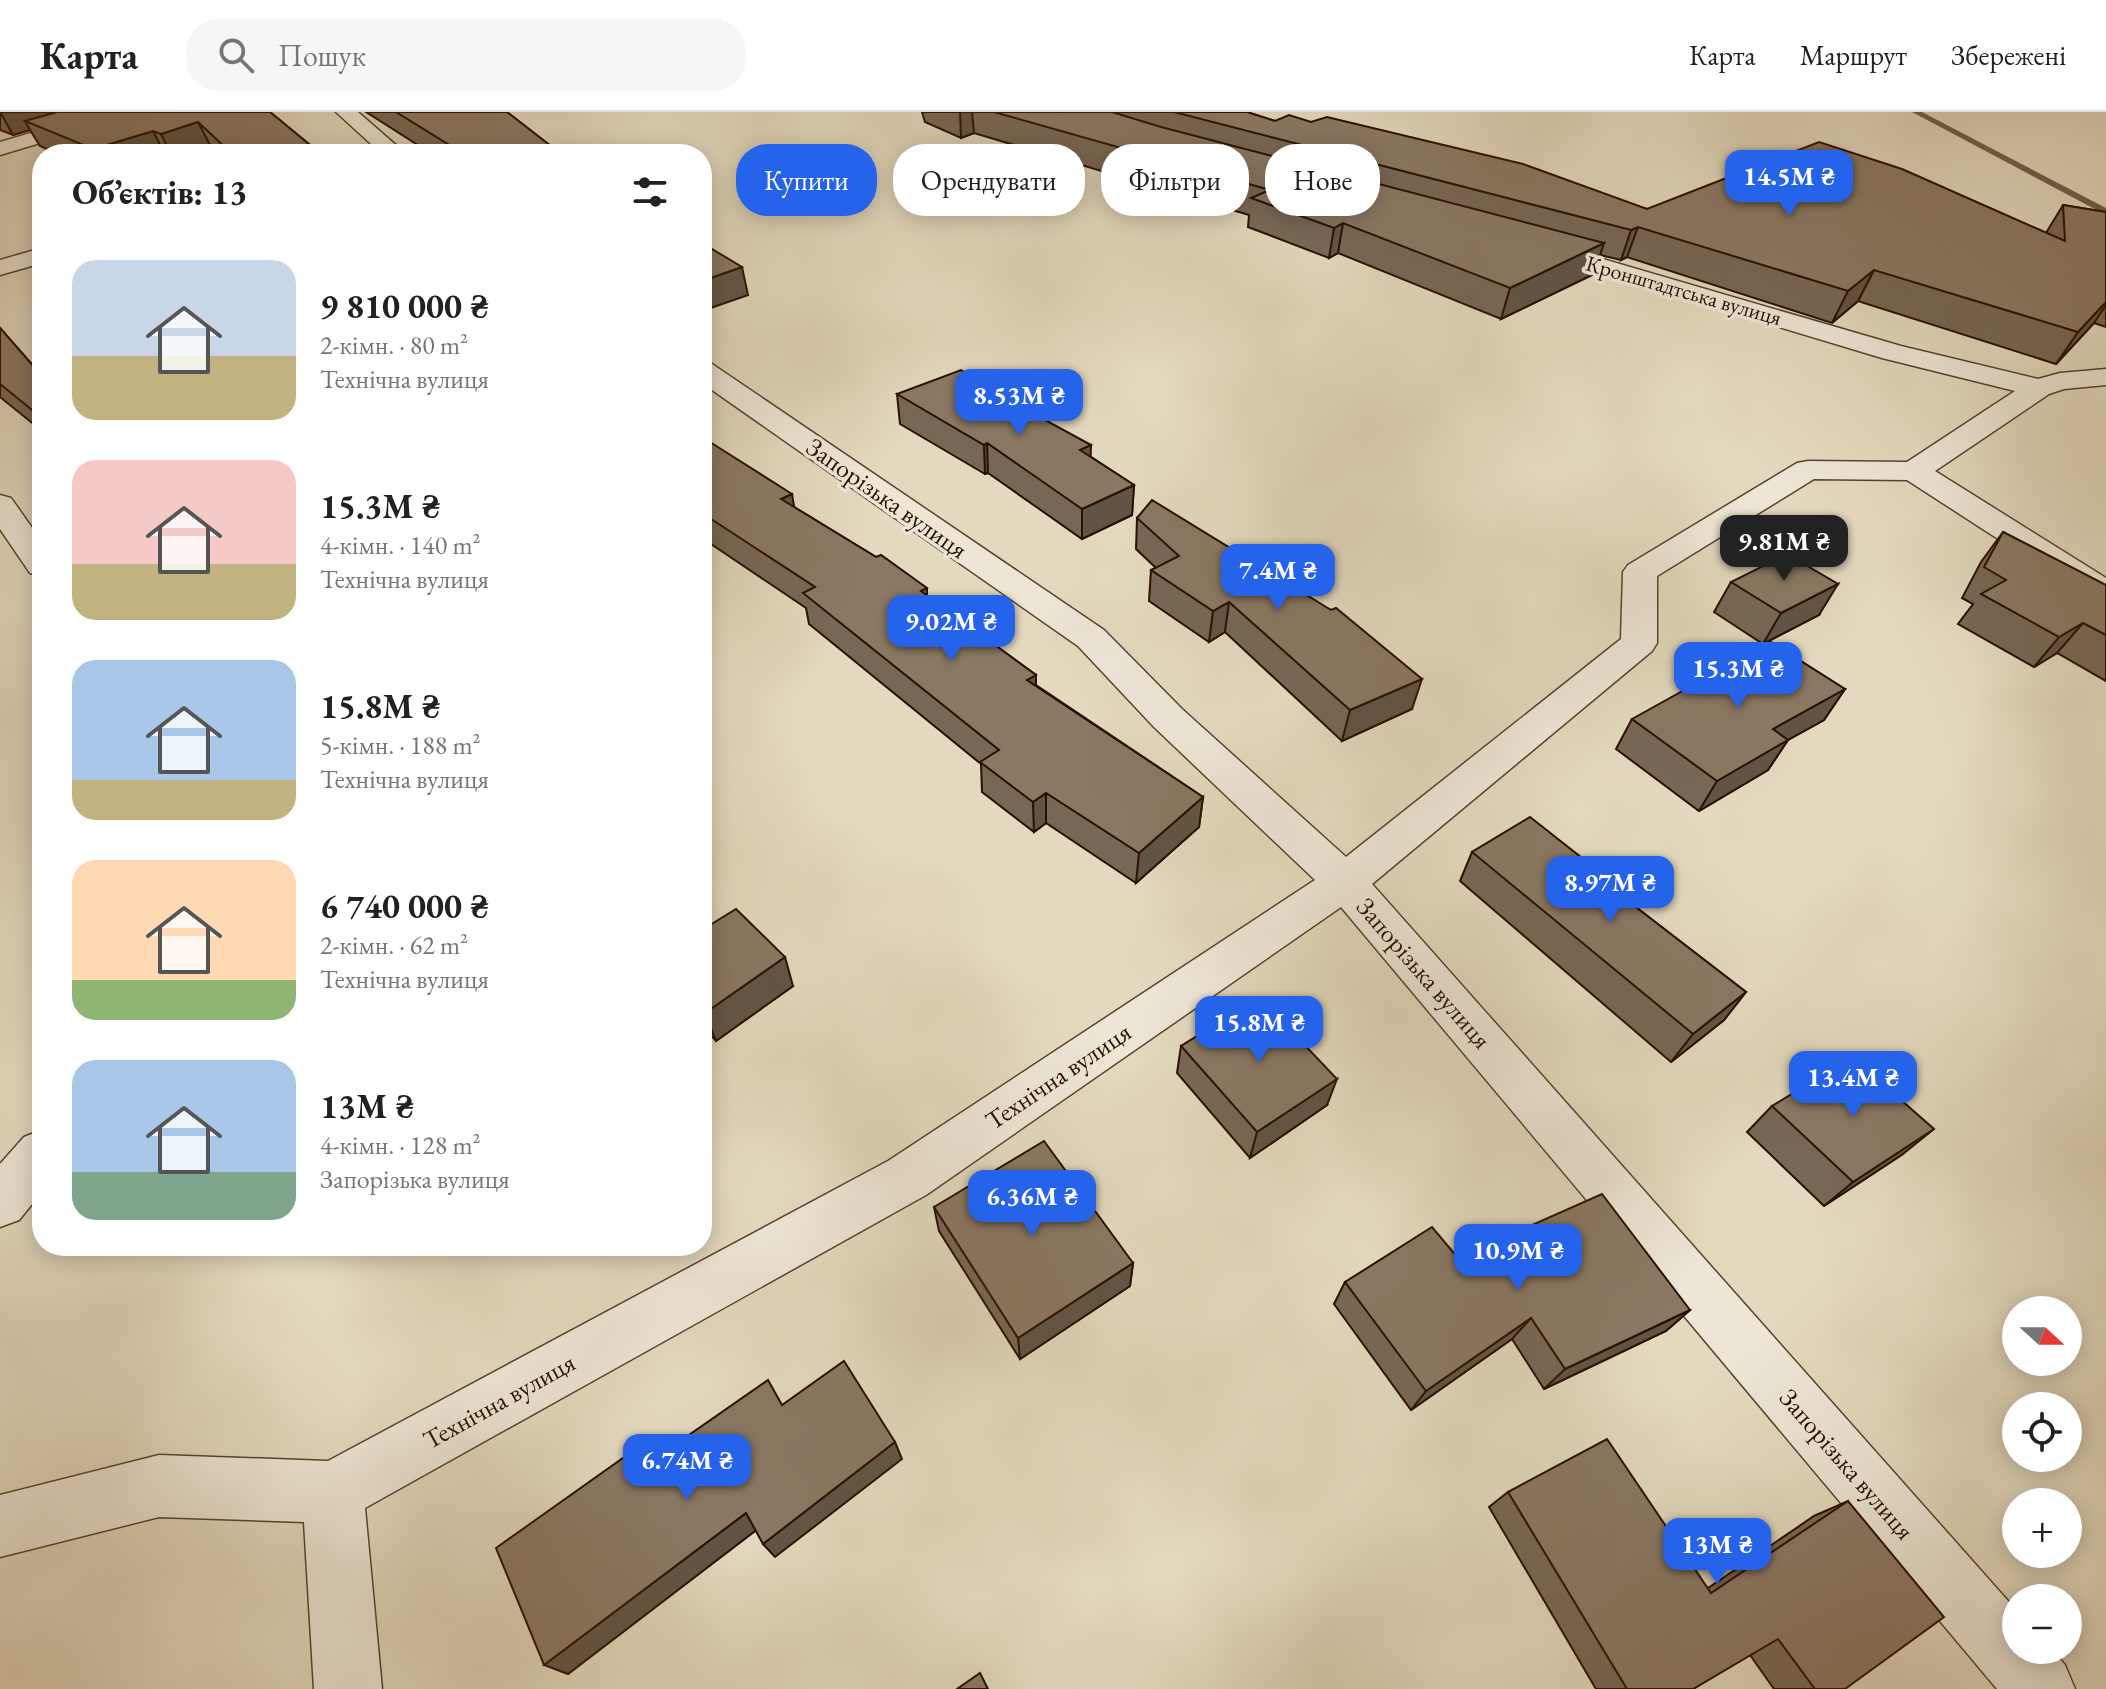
<!DOCTYPE html>
<html lang="uk">
<meta charset="utf-8">
<style>
:root{--surface:#fff;--page:#f6f6f6;--text:#202124;--muted:#757577;--line:#e0e0e0;--accent:#2563eb}
body{margin:0;font-family:"EB Garamond",serif;background:var(--page);color:var(--text);height:100vh;display:flex;flex-direction:column;font-size:30px;white-space:nowrap}
*{box-sizing:border-box;margin:0}
p{font-size:26px;color:var(--muted)}
.icon{flex:none;width:44px;height:44px;fill:none;stroke:currentColor;stroke-width:2;stroke-linecap:round;stroke-linejoin:round}
.map{position:relative;flex:1;overflow:hidden}
.drawer{position:absolute;left:32px;top:32px;width:680px;height:1112px;display:flex;flex-direction:column;background:var(--surface);border-radius:32px;box-shadow:0 4px 20px #0003}
.drawer>*{flex:none}
.guide{position:absolute;left:736px;top:32px;width:760px;height:72px;display:flex;gap:16px}
.needle{width:52px;rotate:111deg}
.controls{position:absolute;left:2002px;top:1184px;display:grid;gap:16px}
.controls a{display:grid;place-items:center;width:80px;height:80px;border-radius:50%;background:var(--surface);box-shadow:0 4px 20px #0003;font-size:40px}
.price{position:absolute;translate:-50% -68px;padding:0 18px;border-radius:16px;background:var(--accent);color:#fff;font-size:26px;line-height:52px;filter:drop-shadow(0 2px 4px #0008)}
.price::after{content:'';position:absolute;left:50%;top:48px;width:24px;height:18px;margin-left:-12px;background:inherit;clip-path:polygon(0 0,100% 0,50% 100%)}
.price.selected{background:#222;color:#fff}
ul{padding:0;list-style:none}
li{display:flex;align-items:center;gap:24px;height:200px;padding:0 40px}
li span{display:grid;place-items:center;flex:none;width:224px;height:160px;border-radius:24px;color:#555}
li>.icon{margin-inline-start:auto}
span .icon{width:96px;height:96px;fill:#fffc;stroke-width:1}
li b{font-size:34px}
h2{display:flex;justify-content:space-between;align-items:center;height:96px;padding:0 40px;font-size:34px}
.chip{padding:0 28px;border-radius:32px;background:var(--surface);box-shadow:0 4px 20px #0003;font-size:28px;line-height:72px}
.chip.selected{background:var(--accent);color:#fff}
header{display:flex;align-items:center;gap:48px;box-sizing:border-box;height:112px;padding:0 40px;background:var(--surface);border-bottom:2px solid var(--line)}
header strong{font-size:38px}
nav{display:flex;gap:44px;margin-inline-start:auto;font-size:28px}
.search{width:560px;height:72px;background:var(--page);display:flex;align-items:center;gap:20px;box-sizing:border-box;padding:0 28px;border-radius:32px;color:var(--muted);font-size:30px}
.map>svg:first-child{display:block}
</style>
<header>
<strong>Карта</strong>
<div class="search"><svg class="icon" aria-label="search" viewBox="0 0 24 24"><circle cx="10" cy="10" r="6"/><path d="M15 15l6 6"/></svg>Пошук</div>
<nav><a>Карта</a><a>Маршрут</a><a>Збережені</a></nav>
</header>
<div class="map">
<svg width="2106" height="1577" viewBox="0 0 2106 1577">
<rect width="100%" height="100%" fill="#e3d9be"/>
<filter id="stains"><feTurbulence type="fractalNoise" baseFrequency=".0025" numOctaves="4"/><feColorMatrix values="0 0 0 0 .2 0 0 0 0 .09 0 0 0 0 .02 0 0 0 .5 -.17"/></filter>
<radialGradient id="worn" r=".72"><stop offset=".6" stop-color="#630" stop-opacity="0"/><stop offset="1" stop-color="#630" stop-opacity=".3"/></radialGradient>
<g fill="none" stroke-linecap="round" stroke-linejoin="round">
<path fill="#735f4b" fill-rule="evenodd" d="M1912,0H1922L2106,96V103Z"/>
<g stroke="#584230" stroke-width="3">
<g id="minor">
<path d="M102,0H133L130,4L0,43V30Z"/>
<path d="M336,0H358L406,42H382Z"/>
<path d="M1541,129L1901,234L2038,267L2060,261L2106,257V273L2064,277L2049,282L1935,359L2106,466V492L2094,489L1907,368L1814,367L1657,464V531L1652,539L1372,772L2016,1498V1538H2052L2065,1553L2075,1577H1997L1341,795L926,1083L365,1396L382,1577H314L304,1410L159,1405L0,1445V1383L159,1343L328,1349L888,1049L1315,768L1154,615L1078,534L702,271V250L712,252L1104,518L1182,597L1346,745L1621,527L1623,460L1628,453L1797,351L1808,349L1907,350L2015,279L1882,246L1532,141L1529,136L1532,131Z"/>
<path d="M42,136V151L0,163V148Z"/>
<path d="M0,383L11,386L42,430V464L30,461L0,417Z"/>
<path d="M42,1018V1080L19,1108L0,1115V1052L24,1025Z"/>
</g>
</g>
<use href="#minor" fill="#ede6d5" fill-rule="evenodd"/>
</g>
<g fill="#776755" stroke="#2a0f00" stroke-width="2">
<path d="M0,0H270L321,42H218L211,35L190,42H58L40,34L30,18L13,23L0,18Z"/>
<path d="M366,0H507L556,38L557,42H432Z"/>
<path d="M922,0H1247L1275,9L1311,10L1647,97L2046,121L2063,93L2106,100V215L2094,211L2056,252L1858,189L1832,211L1627,145L1621,148L1600,143L1594,162L1501,207L1338,141L1329,146L1248,115L1249,103L974,21L961,26L925,10Z"/>
<path d="M0,216L42,264V319L0,285Z"/>
<path d="M897,282L1091,345L1134,373L1132,403L1082,427L988,361L985,362L900,312Z"/>
<path d="M702,325L794,395L927,476V484L1036,563V573L1203,685L1199,715L1136,771L1046,711L1034,720L982,680L981,652L809,512L806,496L702,426Z"/>
<path d="M1137,406L1331,498L1412,597L1342,629L1225,520L1209,530L1149,489L1151,458L1156,456L1136,437Z"/>
<path d="M2003,420L2106,473V569L2057,541L2034,555L1958,512L1973,492L1962,486L1981,450Z"/>
<path d="M1731,470L1819,503L1763,532L1714,500Z"/>
<path d="M1845,577L1824,608L1788,628L1768,658L1699,699L1616,637L1632,607Z"/>
<path d="M1472,740L1612,777L1746,880L1724,908L1671,950L1460,769Z"/>
<path d="M702,818L793,874L716,929L702,913Z"/>
<path d="M1181,934L1327,993L1250,1046L1177,961Z"/>
<path d="M1772,994L1903,1042L1824,1094L1747,1020Z"/>
<path d="M934,1095L1133,1151L1130,1174L1020,1247L939,1119Z"/>
<path d="M1458,1146L1690,1198L1666,1219L1544,1277L1512,1227L1411,1298L1334,1192L1345,1170Z"/>
<path d="M1508,1380L1708,1476L1814,1404L1848,1389L1845,1577H1774L1750,1543L1693,1577H1596L1489,1395Z"/>
</g>
<g fill="#615445" stroke="#2a0f00" stroke-width="2">
<path d="M0,0H91L25,9L30,18L13,23Z"/>
<path d="M960,0H972L974,21L961,26Z"/>
<path d="M198,10L211,35L190,42H171L161,22Z"/>
<path d="M153,19L165,42H96L93,37Z"/>
<path d="M556,38L557,42H540Z"/>
<path d="M1343,111L1338,141L1329,146L1334,116Z"/>
<path d="M1638,115L1627,145L1621,148L1631,118Z"/>
<path d="M1604,131L1594,162L1501,207L1510,176Z"/>
<path d="M742,155L748,183L702,199V169Z"/>
<path d="M1874,158L1858,189L1832,211L1848,179Z"/>
<path d="M2106,190V193L2094,211L2056,252L2078,220Z"/>
<path d="M987,331L988,361L985,362L984,333Z"/>
<path d="M1091,333L1090,363L1080,338Z"/>
<path d="M1134,373L1132,403L1082,427V397Z"/>
<path d="M792,382L797,412L781,387Z"/>
<path d="M1838,472L1819,503L1763,532L1781,501Z"/>
<path d="M1229,490L1225,520L1209,530L1213,499Z"/>
<path d="M2083,511L2057,541L2034,555L2059,525Z"/>
<path d="M1036,563V594L1027,568Z"/>
<path d="M1422,567L1412,597L1342,629L1350,598Z"/>
<path d="M1845,577L1824,608L1788,628L1768,658L1699,699L1717,669L1773,617Z"/>
<path d="M1046,681V711L1034,720L1033,690Z"/>
<path d="M1203,685L1199,715L1136,771L1139,741Z"/>
<path d="M785,845L793,874L716,929L705,901Z"/>
<path d="M1746,880L1724,908L1671,950L1693,922Z"/>
<path d="M1337,967L1327,993L1250,1046L1257,1020Z"/>
<path d="M1934,1017L1903,1042L1824,1094L1853,1070Z"/>
<path d="M1133,1151L1130,1174L1020,1247L1018,1226Z"/>
<path d="M1690,1198L1666,1219L1544,1277L1565,1257Z"/>
<path d="M1531,1206L1512,1227L1411,1298L1426,1279Z"/>
<path d="M654,1324L671,1341H663Z"/>
<path d="M895,1330L902,1347L775,1445L763,1432Z"/>
<path d="M746,1401L759,1416L568,1562L544,1553Z"/>
</g>
<g fill="#8a7863" stroke="#2a0f00" stroke-width="2">
<path d="M57,0H270L321,42H232L198,10L161,22L153,19L93,37L25,9Z"/>
<path d="M396,0H507L556,38L540,42H464Z"/>
<path d="M994,0H1112L1161,15L1604,131L1510,176L1343,111L1334,116L1251,86L1270,78Z"/>
<path d="M1174,0H1247L1275,9L1289,3L1311,10L1327,5L1523,52L1647,97L1819,30L1902,57L2065,129L2063,93L2106,100V190L2078,220L1874,158L1848,179L1638,115L1631,118Z"/>
<path d="M702,131L742,155L702,169Z"/>
<path d="M0,216L42,264V306L0,272Z"/>
<path d="M961,258L992,279L1091,333L1080,338L1134,373L1082,397L987,331L984,333L897,282Z"/>
<path d="M702,325L792,382L781,387L876,445L881,443L927,476L921,479L1036,563L1027,568L1203,685L1139,741L1046,681L1033,690L980,650L999,638L803,481L815,475L702,401Z"/>
<path d="M1152,388L1331,498L1336,496L1422,567L1350,598L1229,490L1213,499L1151,458L1179,444L1137,406Z"/>
<path d="M2003,420L2106,473V523L2083,511L2059,525L1981,482L2006,468L1984,455Z"/>
<path d="M1787,442L1838,472L1781,501L1731,470Z"/>
<path d="M1771,530L1845,577L1773,617L1788,628L1717,669L1632,607Z"/>
<path d="M1530,705L1615,772L1610,775L1746,880L1693,922L1472,740Z"/>
<path d="M42,763V780L35,766Z"/>
<path d="M736,797L785,845L705,901L702,898V818Z"/>
<path d="M1259,885L1337,967L1257,1020L1181,934Z"/>
<path d="M1852,945L1934,1017L1853,1070L1772,994Z"/>
<path d="M1044,1029L1133,1151L1018,1226L934,1095Z"/>
<path d="M1602,1082L1690,1198L1565,1257L1531,1206L1426,1279L1345,1170L1432,1115L1458,1146Z"/>
<path d="M844,1249L895,1330L763,1432L746,1401L544,1553L496,1436L654,1324L663,1341L768,1268L782,1293Z"/>
<path d="M1607,1327L1711,1481L1848,1389L1944,1505L1845,1577H1815L1778,1527L1693,1577H1627L1508,1380Z"/>
<path d="M980,1561L988,1577H957Z"/>
</g>
<g text-anchor="middle" stroke-width="7" stroke-linejoin="round" paint-order="stroke">
<g font-size="22" fill="#2a0f00" stroke="#ede6d5">
<text transform="translate(1684 178) rotate(16)" y="8">Кронштадтська вулиця</text>
</g>
<g font-size="26" fill="#2a0f00" stroke="#ede6d5">
<text transform="translate(887 386) rotate(35)" y="9">Запорізька вулиця</text>
<text transform="translate(1424 861) rotate(49)" y="9">Запорізька вулиця</text>
<text transform="translate(1058 964) rotate(-34)" y="9">Технічна вулиця</text>
<text transform="translate(499 1289) rotate(-29)" y="9">Технічна вулиця</text>
<text transform="translate(1847 1352) rotate(49)" y="9">Запорізька вулиця</text>
</g>
</g>
<rect width="100%" height="100%" filter="url(#stains)"/>
<rect width="100%" height="100%" fill="url(#worn)"/>
</svg>
<div class="controls">
<a><svg class="needle" viewBox="-14 -14 28 28"><path d="M0-13l5 13h-10z" fill="#e53935"/><path d="M0 13l5-13h-10z" fill="#757577"/></svg></a>
<a><svg class="icon" aria-label="locate" viewBox="0 0 24 24"><circle cx="12" cy="12" r="6"/><path d="M12 2v4M12 18v4M2 12h4M18 12h4"/></svg></a>
<a>+</a>
<a>−</a>
</div>
<b class="price" style="left:1789px;top:106px">14.5M ₴</b>
<b class="price" style="left:1019px;top:325px">8.53M ₴</b>
<b class="price selected" style="left:1784px;top:471px">9.81M ₴</b>
<b class="price" style="left:1278px;top:500px">7.4M ₴</b>
<b class="price" style="left:951px;top:551px">9.02M ₴</b>
<b class="price" style="left:1738px;top:598px">15.3M ₴</b>
<b class="price" style="left:1610px;top:812px">8.97M ₴</b>
<b class="price" style="left:1259px;top:952px">15.8M ₴</b>
<b class="price" style="left:1853px;top:1007px">13.4M ₴</b>
<b class="price" style="left:1032px;top:1126px">6.36M ₴</b>
<b class="price" style="left:1518px;top:1180px">10.9M ₴</b>
<b class="price" style="left:687px;top:1390px">6.74M ₴</b>
<b class="price" style="left:1717px;top:1474px">13M ₴</b>
<div class="guide">
<a class="chip selected">Купити</a>
<a class="chip">Орендувати</a>
<a class="chip">Фільтри</a>
<a class="chip">Нове</a>
</div>
<section class="drawer">
<h2>Об’єктів: 13<svg class="icon" aria-label="filters" viewBox="0 0 24 24"><path d="M4 7h16M4 17h16"/><circle cx="9" cy="7" r="2"/><circle cx="15" cy="17" r="2"/></svg></h2>
<ul>
<li><span style="background:linear-gradient(#c9d6e8 60%,#c2b280 0)"><svg class="icon" aria-label="home" viewBox="0 0 24 24"><path d="M3 11l9-7 9 7M6 9v11h12V9"/></svg></span><div><b>9 810 000 ₴</b><p>2-кімн. · 80 m²</p><p>Технічна вулиця</p></div></li>
<li><span style="background:linear-gradient(#f6c9c9 65%,#c2b280 0)"><svg class="icon" aria-label="home" viewBox="0 0 24 24"><path d="M3 11l9-7 9 7M6 9v11h12V9"/></svg></span><div><b>15.3M ₴</b><p>4-кімн. · 140 m²</p><p>Технічна вулиця</p></div></li>
<li><span style="background:linear-gradient(#a9c7e8 75%,#c2b280 0)"><svg class="icon" aria-label="home" viewBox="0 0 24 24"><path d="M3 11l9-7 9 7M6 9v11h12V9"/></svg></span><div><b>15.8M ₴</b><p>5-кімн. · 188 m²</p><p>Технічна вулиця</p></div></li>
<li><span style="background:linear-gradient(#ffd9b3 75%,#8fb573 0)"><svg class="icon" aria-label="home" viewBox="0 0 24 24"><path d="M3 11l9-7 9 7M6 9v11h12V9"/></svg></span><div><b>6 740 000 ₴</b><p>2-кімн. · 62 m²</p><p>Технічна вулиця</p></div></li>
<li><span style="background:linear-gradient(#a9c7e8 70%,#7fa58c 0)"><svg class="icon" aria-label="home" viewBox="0 0 24 24"><path d="M3 11l9-7 9 7M6 9v11h12V9"/></svg></span><div><b>13M ₴</b><p>4-кімн. · 128 m²</p><p>Запорізька вулиця</p></div></li>
</ul>
</section>
</div>
